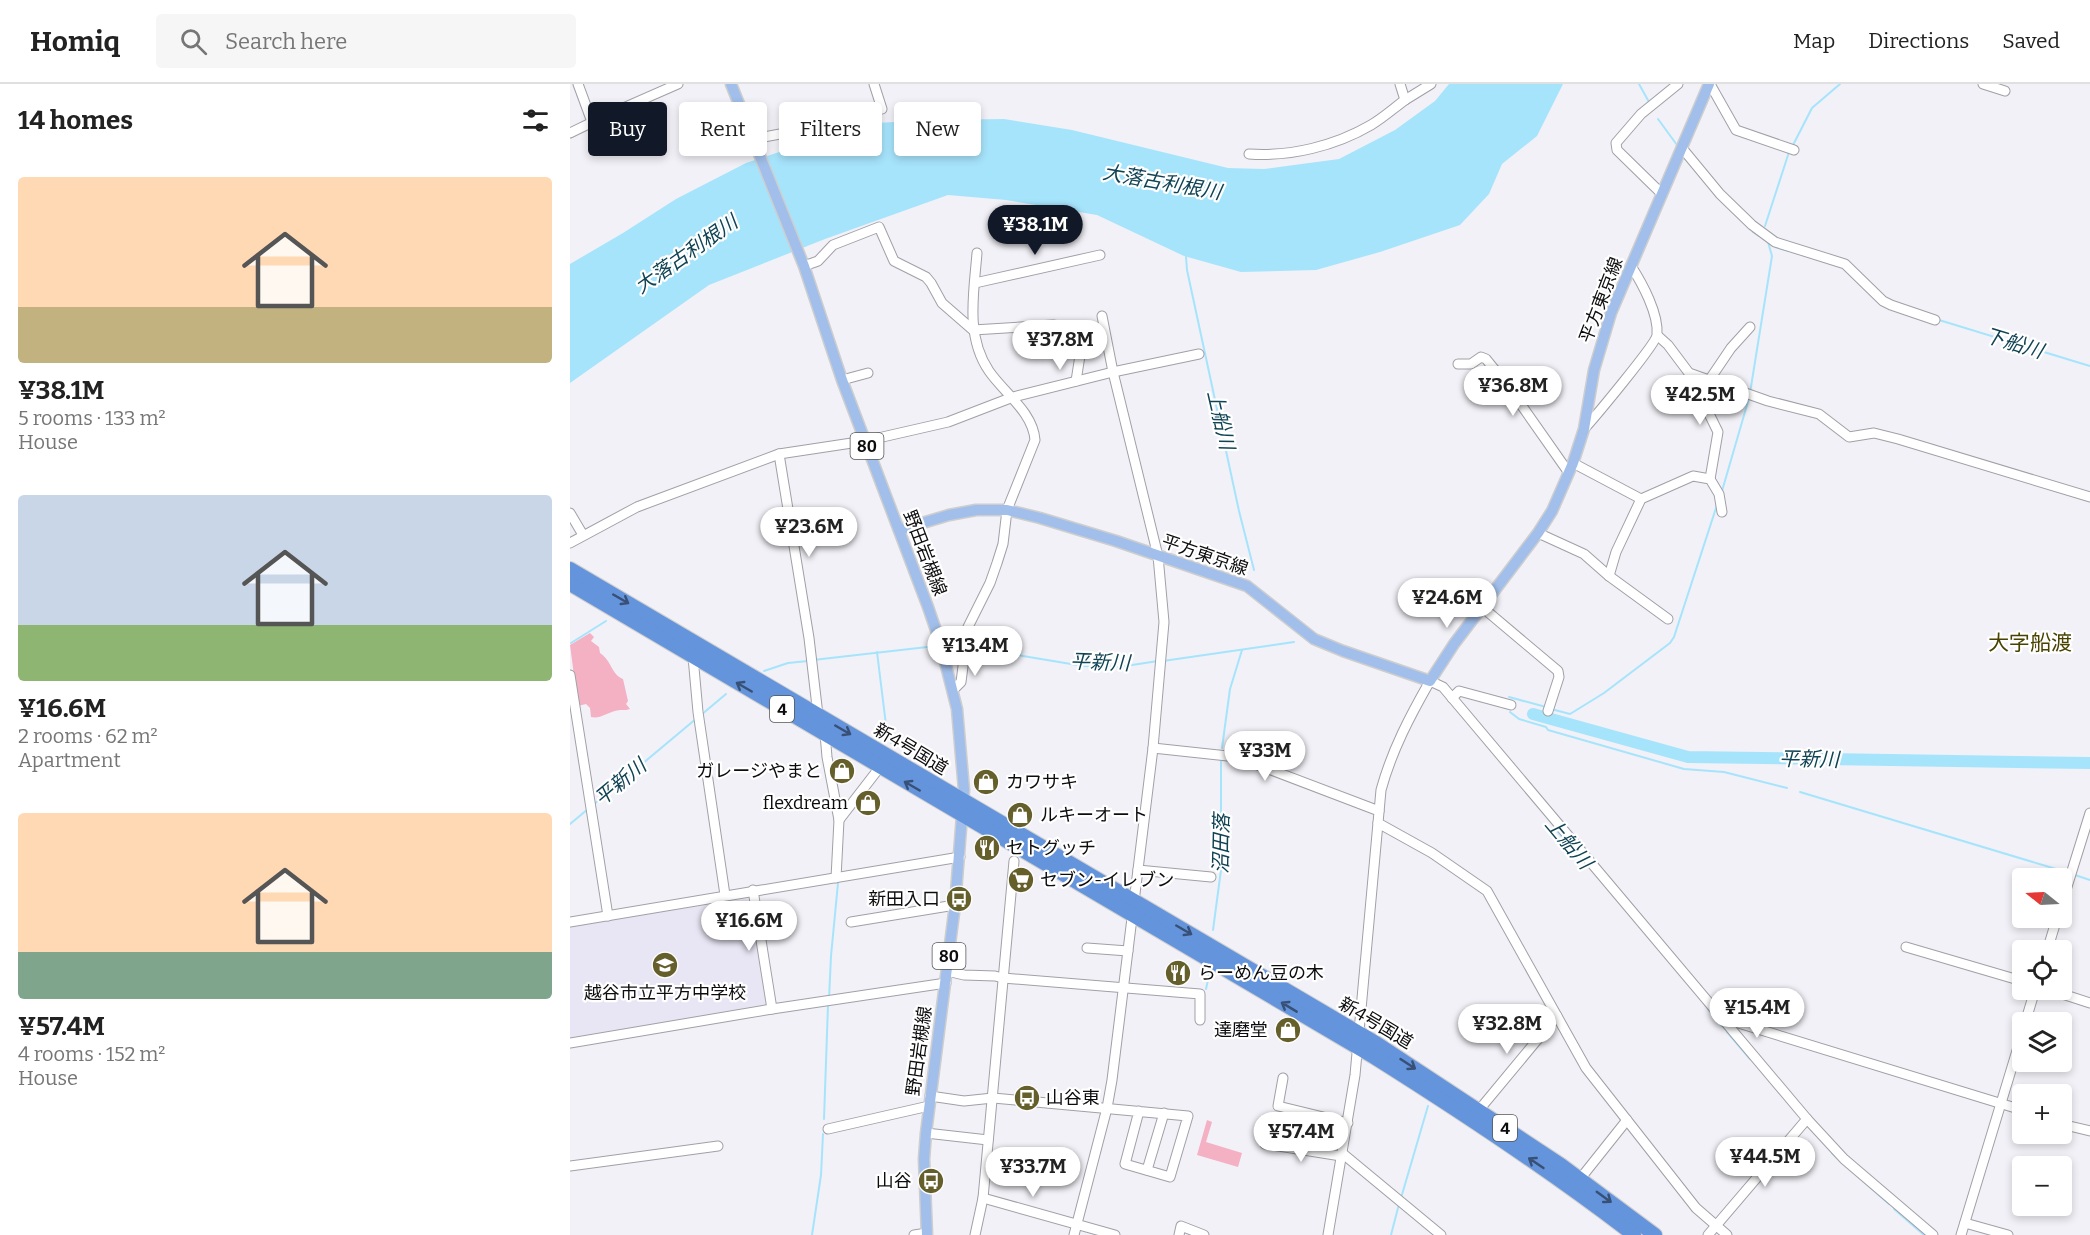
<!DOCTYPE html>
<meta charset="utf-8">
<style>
:root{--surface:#fff;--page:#f6f6f6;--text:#222;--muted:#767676;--line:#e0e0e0;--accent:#111827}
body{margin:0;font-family:Bitter,"Noto Sans JP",serif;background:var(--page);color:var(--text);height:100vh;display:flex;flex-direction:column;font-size:22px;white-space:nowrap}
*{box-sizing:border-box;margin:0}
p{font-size:20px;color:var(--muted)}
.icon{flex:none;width:33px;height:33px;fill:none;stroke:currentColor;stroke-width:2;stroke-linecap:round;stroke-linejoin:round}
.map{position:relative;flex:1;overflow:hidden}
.sheet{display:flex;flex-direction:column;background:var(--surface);width:570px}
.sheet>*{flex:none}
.top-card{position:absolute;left:18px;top:18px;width:570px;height:54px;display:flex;gap:12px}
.needle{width:39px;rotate:288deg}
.buttons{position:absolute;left:1442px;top:784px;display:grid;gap:12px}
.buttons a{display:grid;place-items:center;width:60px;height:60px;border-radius:6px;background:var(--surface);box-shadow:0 3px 9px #0003;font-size:30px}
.price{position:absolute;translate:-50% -51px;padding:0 14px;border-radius:21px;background:#fff;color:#222;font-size:20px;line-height:39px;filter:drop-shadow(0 2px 3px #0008)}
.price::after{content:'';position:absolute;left:50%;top:36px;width:18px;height:14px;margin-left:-9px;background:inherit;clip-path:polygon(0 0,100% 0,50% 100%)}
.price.current{background:var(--accent);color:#fff}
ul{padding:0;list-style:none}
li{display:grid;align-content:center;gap:12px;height:318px;padding:0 18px}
li span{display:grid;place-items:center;height:186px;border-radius:6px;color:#555}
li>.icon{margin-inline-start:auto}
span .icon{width:108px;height:108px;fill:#fffc;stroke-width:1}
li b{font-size:26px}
h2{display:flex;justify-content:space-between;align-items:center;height:72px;padding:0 18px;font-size:26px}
.tag{padding:0 21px;border-radius:6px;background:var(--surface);box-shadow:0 3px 9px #0003;font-size:21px;line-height:54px}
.tag.current{background:var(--accent);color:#fff}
header{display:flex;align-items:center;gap:36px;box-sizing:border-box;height:84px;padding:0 30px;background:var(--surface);border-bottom:2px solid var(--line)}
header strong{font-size:28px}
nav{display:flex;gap:33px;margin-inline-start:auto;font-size:21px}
.search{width:420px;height:54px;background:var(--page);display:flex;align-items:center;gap:15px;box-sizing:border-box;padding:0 21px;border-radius:6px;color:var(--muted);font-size:22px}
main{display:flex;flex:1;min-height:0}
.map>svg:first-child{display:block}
</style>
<header>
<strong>Homiq</strong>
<div class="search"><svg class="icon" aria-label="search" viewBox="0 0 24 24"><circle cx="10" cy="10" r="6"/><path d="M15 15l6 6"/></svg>Search here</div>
<nav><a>Map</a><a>Directions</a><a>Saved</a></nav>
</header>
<main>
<section class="sheet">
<h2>14 homes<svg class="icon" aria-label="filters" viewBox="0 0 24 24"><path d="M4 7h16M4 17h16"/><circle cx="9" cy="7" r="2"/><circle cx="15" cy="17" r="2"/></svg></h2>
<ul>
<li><span style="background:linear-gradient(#ffd9b3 70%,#c2b280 0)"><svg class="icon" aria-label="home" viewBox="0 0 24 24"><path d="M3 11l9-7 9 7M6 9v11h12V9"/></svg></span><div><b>¥38.1M</b><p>5 rooms · 133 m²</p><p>House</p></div></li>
<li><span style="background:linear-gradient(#c9d6e8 70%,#8fb573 0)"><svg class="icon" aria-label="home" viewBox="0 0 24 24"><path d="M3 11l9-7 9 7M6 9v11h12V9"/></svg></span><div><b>¥16.6M</b><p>2 rooms · 62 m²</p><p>Apartment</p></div></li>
<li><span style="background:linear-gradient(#ffd9b3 75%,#7fa58c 0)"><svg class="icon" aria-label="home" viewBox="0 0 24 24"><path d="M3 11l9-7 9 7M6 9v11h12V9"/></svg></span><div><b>¥57.4M</b><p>4 rooms · 152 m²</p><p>House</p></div></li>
</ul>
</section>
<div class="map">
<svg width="1520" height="1151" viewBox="0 0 1520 1151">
<rect width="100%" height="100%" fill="#f2f1f7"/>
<path fill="#e8e6f4" d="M180,814L196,921L194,924L0,955V842Z"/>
<g fill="#f4b1c4">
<path d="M20,549L24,553L21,557L29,563L30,569C42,577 41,590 53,595L58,617L56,620L60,625C55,627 50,625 45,627C37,629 30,635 21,633L20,624L16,620L8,622L0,561Z"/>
<path d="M637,1036L642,1038L636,1058L672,1069L668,1083L627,1071Z"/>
</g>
<path fill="#a6e4fc" d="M879,0H993L967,52L932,80L919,110L890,141L810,168L746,186L671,188L614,172L527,131L436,116L378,111L255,155L139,201L0,299V180L53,149L106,115L176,79L254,53L307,39L357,36L434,35L502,46L658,84L694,85L769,75L825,46L865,17Z"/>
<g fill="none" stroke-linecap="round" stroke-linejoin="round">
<g stroke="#a6e4fc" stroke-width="2">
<path d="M1069,0L1079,18"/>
<path d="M1088,35L1107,61"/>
<path d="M1222,63L1242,24L1270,0"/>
<path d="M1195,142L1219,68"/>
<path d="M1183,148L1189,152"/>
<path d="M1205,163L1219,167"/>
<path d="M616,173L617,186L669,427L684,486"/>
<path d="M1369,236L1520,282"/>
<path d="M1180,309L1202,172L1198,158"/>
<path d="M1152,407L1179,314"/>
<path d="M398,558L453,572L513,582L549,583L588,577"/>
<path d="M1,559L36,537"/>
<path d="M375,561L393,559"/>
<path d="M307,568L316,641L321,659"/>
<path d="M243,576L366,562"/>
<path d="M593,577L724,558"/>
<path d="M194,587L218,579L238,577"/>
<path d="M939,613L976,623"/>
<path d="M981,625L1000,630L1034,609L1100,559L1104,553L1147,421"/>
<path d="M940,628L949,635L976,643L978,646L1114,685L1154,688L1217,704"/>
<path d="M131,631L156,610"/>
<path d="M652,664L660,605L672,566"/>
<path d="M1230,708L1496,788"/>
<path d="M23,721L127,634"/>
<path d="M0,740L18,725"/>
<path d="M987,744V747L1011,774"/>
<path d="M1505,791L1520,796"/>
<path d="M643,846L651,786V673"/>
<path d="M636,905L640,887"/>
<path d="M259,915L261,872L268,799"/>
<path d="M1135,921L1152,942"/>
<path d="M1157,948L1180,975"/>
<path d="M254,1035L258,921"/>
<path d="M1262,1069L1267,1074"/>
<path d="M1274,1080L1319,1120"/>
<path d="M831,1114L858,1022"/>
<path d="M1324,1125L1354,1151"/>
<path d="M242,1151L251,1091L253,1050"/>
<path d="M821,1151L829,1120"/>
</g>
<path stroke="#a6e4fc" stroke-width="12" d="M963,630L1118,673L1520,679"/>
<g stroke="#a1a0a6" stroke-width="11">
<g id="minor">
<path d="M8,0L22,38"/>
<path d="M1140,0L1166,46L1224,66"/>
<path d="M1413,0L1435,7"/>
<path d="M835,16L861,0"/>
<path d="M0,49L35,32L108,0"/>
<path d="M183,55L226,47L272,34L312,25L304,0"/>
<path d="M1112,64L1150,110L1182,141L1205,158L1275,180L1313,217L1321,221L1365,236"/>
<path d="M679,70C720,73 765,62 801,41C813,34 824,24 835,16L830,0"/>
<path d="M1092,110L1047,66L1046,59L1071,30L1108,0"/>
<path d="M234,182L248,177L263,161L309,143L324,177L356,193L361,199L372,219L403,246L483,241L514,246L506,297"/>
<path d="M405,199L530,171"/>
<path d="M1088,252L1098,261L1119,289L1198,317L1249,330L1279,353L1304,349L1328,355L1520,413"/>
<path d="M888,280H901L911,273L916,275L938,302L999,389"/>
<path d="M1119,289L1148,348L1140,395"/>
<path d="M1140,295L1161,264L1180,243"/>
<path d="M272,296L298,289"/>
<path d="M1014,345C1024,334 1086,260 1087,251C1089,230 1072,199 1061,182"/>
<path d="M209,370L239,554L248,631"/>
<path d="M1003,379L1071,415"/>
<path d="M0,429L13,451"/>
<path d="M968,449L1014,470L1039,492L1098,535"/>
<path d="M0,459L67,423L209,370L295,357L378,338L443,313L543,288L629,270"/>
<path d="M1039,492L1046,468L1071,415L1123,392L1140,395L1149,410L1152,428"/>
<path d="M912,523L988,587L989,593L978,627"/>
<path d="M123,573L128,628L155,811"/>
<path d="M0,591L38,832"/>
<path d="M383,606L391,598L398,543L420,499L427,479L433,460L437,426L465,356C463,328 434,309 419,287C395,252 404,208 407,169"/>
<path d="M882,614L889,607L941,621"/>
<path d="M255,650L257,673L269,736L266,794"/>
<path d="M583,664L667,673L809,727"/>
<path d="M269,736L310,683"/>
<path d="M808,739L862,769L917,807L1016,984L1126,1124L1157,1151"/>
<path d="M568,786L641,793"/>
<path d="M183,806L202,925"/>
<path d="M1491,822L1520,729"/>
<path d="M0,838L390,773"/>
<path d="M281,838L385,821"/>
<path d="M1336,863L1452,897"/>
<path d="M517,864L558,867"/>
<path d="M1477,867L1487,834"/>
<path d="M377,887L394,891L425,892L433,894L630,910V936"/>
<path d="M1480,906L1520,919"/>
<path d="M1152,934L1452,1026"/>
<path d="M1455,939L1465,906"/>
<path d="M0,959L202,925L376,899"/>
<path d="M713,994L708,1022L778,1039"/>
<path d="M360,1012L394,1017L423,1014L618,1032L600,1093L555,1080L569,1027"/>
<path d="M909,1026L987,932"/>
<path d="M1491,1040L1520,1047"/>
<path d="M258,1045L359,1022"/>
<path d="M356,1049L418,1056"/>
<path d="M695,1060L771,1072"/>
<path d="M772,1069L871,1151"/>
<path d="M0,1082L148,1062"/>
<path d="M577,1086L594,1029"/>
<path d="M1010,1095L1057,1036"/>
<path d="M413,1114L545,1151"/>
<path d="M1395,1139L1438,1151"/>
<path d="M344,1151L357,1149"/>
<path d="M405,1151L413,1114L444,777"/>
<path d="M504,1151L537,1024L542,996L583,664L594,538L588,472L543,288L532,232"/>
<path d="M609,1151L611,1142L634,1151"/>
<path d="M758,1151L785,991L811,706C822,666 840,632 860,597L873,603L1237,1035L1274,1075L1363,1151"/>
<path d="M1138,1151L1237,1035"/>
<path d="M1391,1151L1452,950"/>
</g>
</g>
<g stroke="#cececf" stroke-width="13">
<g id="major">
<path d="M161,0L234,182L272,296L358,523L370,558L387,625L394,706L385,821L356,1049L354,1075L357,1151"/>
<path d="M329,446L379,431L406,426H437L470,434L546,457L677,502L744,555L773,567L860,597L884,560L968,449L982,427L1003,379L1014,345L1024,286L1041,229L1139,0"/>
</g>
</g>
<g stroke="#cececf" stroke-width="16">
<g id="highway">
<path d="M0,485L806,959L991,1081L1085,1151"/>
<path d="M0,500L804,973C893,1029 981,1087 1064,1151"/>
</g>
</g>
<use href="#minor" stroke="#fff" stroke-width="9"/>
<use href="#major" stroke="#a1bfea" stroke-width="10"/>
<use href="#highway" stroke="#6394dc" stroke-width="14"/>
</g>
<defs><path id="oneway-shaft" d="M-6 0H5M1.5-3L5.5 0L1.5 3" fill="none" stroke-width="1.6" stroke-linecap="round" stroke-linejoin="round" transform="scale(1.5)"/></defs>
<g stroke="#385075">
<use href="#oneway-shaft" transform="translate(51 515) rotate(30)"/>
<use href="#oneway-shaft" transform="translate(174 603) rotate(-150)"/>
<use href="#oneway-shaft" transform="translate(273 646) rotate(30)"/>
<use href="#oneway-shaft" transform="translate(342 702) rotate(-150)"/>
<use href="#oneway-shaft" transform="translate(614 846) rotate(30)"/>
<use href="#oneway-shaft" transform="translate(719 923) rotate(-149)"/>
<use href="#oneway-shaft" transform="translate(838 980) rotate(33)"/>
<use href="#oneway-shaft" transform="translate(966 1079) rotate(-146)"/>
<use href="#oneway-shaft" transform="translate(1034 1113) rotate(36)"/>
</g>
<defs>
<g id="shop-disc" transform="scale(1.35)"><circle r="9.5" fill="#655f2b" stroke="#fff"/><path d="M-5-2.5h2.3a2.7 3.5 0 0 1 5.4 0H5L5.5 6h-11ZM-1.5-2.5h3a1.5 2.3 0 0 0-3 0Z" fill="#fff"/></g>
<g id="restaurant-disc" transform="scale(1.35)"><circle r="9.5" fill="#655f2b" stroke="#fff"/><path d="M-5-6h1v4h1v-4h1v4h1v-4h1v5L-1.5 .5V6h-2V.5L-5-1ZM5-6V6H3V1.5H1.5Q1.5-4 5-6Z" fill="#fff"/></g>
<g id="supermarket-disc" transform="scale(1.35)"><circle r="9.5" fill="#655f2b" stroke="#fff"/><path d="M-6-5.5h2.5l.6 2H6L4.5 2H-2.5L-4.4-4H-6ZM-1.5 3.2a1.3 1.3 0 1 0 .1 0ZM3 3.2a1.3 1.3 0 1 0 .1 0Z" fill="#fff"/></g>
<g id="bus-disc" transform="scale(1.35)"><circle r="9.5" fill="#655f2b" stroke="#fff"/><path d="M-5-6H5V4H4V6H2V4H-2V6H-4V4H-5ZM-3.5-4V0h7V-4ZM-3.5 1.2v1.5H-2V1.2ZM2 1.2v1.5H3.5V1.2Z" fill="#fff"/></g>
<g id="school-disc" transform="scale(1.35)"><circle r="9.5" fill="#655f2b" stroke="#fff"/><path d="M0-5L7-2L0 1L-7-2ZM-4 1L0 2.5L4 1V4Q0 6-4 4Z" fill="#fff"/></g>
</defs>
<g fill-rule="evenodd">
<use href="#shop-disc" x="272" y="687"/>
<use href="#shop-disc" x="416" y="698"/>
<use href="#shop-disc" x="298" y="719"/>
<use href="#shop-disc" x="450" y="731"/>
<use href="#restaurant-disc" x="417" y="764"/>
<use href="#supermarket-disc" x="451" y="796"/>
<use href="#bus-disc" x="389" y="815"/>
<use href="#school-disc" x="95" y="881"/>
<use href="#restaurant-disc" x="608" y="889"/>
<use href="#shop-disc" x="718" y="946"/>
<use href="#bus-disc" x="457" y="1014"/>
<use href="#bus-disc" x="361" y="1097"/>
</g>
<g text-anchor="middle" stroke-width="4.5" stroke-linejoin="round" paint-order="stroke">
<g fill="#fff" stroke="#555556" stroke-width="1.5">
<rect x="280.5" y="349" width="33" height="26" rx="4.5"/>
<rect x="200" y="612" width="24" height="26" rx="4.5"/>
<rect x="362.5" y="859" width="33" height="26" rx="4.5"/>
<rect x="923" y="1031" width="24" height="26" rx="4.5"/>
</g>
<g font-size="16" font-weight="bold" fill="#0c0c0e">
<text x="297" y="368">80</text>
<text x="212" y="631">4</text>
<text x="379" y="878">80</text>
<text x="935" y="1050">4</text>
</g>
<g font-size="18" fill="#0c0c0e" stroke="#fff">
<text transform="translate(1031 216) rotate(-69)" y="6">平方東京線</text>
<text transform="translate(355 469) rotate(69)" y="6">野田岩槻線</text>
<text transform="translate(635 471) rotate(19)" y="6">平方東京線</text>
<text transform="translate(341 665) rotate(31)" y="6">新4号国道</text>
<text transform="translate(806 939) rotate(31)" y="6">新4号国道</text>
<text transform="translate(349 967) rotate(-82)" y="6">野田岩槻線</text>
</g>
<g font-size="18" fill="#0c0c0e" stroke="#fff" text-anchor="start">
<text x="252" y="693" text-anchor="end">ガレージやまと</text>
<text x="436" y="704">カワサキ</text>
<text x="278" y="725" text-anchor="end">flexdream</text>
<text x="470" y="737">ルキーオート</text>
<text x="436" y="770">セトグッチ</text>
<text x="470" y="802">セブン-イレブン</text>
<text x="370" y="821" text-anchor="end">新田入口</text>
<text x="628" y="895">らーめん豆の木</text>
<text x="95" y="915" text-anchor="middle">越谷市立平方中学校</text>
<text x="698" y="952" text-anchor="end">達磨堂</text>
<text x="476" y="1020">山谷東</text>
<text x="342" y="1103" text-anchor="end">山谷</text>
</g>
<g font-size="20" font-style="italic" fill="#104354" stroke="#fff">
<text transform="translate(592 98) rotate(10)" y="7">大落古利根川</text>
<text transform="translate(116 170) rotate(-35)" y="7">大落古利根川</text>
<text transform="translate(1444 259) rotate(17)" y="7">下船川</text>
<text transform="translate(651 336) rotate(77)" y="7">上船川</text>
<text transform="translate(530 578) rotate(2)" y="7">平新川</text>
<text transform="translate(1239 675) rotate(1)" y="7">平新川</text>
<text transform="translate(50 698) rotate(-40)" y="7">平新川</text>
<text transform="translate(999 759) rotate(50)" y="7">上船川</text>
<text transform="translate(651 760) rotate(-89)" y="7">沼田落</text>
</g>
<g font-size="21" fill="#494200" stroke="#fff">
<text x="1460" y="566">大字船渡</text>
</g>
</g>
</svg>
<div class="buttons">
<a><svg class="needle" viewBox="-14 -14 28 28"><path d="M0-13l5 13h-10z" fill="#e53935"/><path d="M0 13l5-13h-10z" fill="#767676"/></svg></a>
<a><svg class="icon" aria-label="locate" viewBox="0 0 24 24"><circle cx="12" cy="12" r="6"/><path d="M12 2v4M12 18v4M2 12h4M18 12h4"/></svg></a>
<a><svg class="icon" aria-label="layers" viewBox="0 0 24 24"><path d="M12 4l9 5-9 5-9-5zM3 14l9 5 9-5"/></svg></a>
<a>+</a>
<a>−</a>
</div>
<b class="price current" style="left:465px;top:172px">¥38.1M</b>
<b class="price" style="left:490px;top:287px">¥37.8M</b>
<b class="price" style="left:943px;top:333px">¥36.8M</b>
<b class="price" style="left:1130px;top:342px">¥42.5M</b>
<b class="price" style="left:239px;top:474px">¥23.6M</b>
<b class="price" style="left:877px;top:545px">¥24.6M</b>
<b class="price" style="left:405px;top:593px">¥13.4M</b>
<b class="price" style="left:695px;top:698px">¥33M</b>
<b class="price" style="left:179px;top:868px">¥16.6M</b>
<b class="price" style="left:1187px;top:955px">¥15.4M</b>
<b class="price" style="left:937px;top:971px">¥32.8M</b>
<b class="price" style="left:731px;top:1079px">¥57.4M</b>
<b class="price" style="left:1195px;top:1104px">¥44.5M</b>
<b class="price" style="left:463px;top:1114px">¥33.7M</b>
<div class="top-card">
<a class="tag current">Buy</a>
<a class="tag">Rent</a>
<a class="tag">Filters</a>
<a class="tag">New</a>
</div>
</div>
</main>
